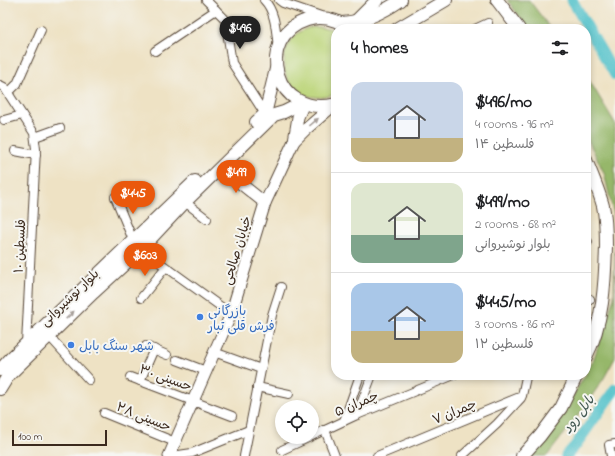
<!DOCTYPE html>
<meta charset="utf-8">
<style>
:root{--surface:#fff;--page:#f6f6f6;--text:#202124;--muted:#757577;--line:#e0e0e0;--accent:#ea580c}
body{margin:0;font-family:"Indie Flower","Playpen Sans Arabic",sans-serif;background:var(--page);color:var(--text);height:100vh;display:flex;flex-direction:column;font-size:15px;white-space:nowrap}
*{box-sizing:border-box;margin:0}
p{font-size:13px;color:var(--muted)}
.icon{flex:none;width:22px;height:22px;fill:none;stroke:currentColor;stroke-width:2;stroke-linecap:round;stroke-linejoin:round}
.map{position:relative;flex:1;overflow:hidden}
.panel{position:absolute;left:331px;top:24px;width:260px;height:356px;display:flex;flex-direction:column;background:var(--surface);border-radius:16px;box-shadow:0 2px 6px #0003}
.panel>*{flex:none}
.buttons{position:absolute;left:275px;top:400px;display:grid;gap:8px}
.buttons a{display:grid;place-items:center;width:44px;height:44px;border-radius:50%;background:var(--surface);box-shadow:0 2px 6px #0003;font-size:20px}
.scale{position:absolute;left:12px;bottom:10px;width:95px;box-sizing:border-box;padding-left:4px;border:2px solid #3b2a1e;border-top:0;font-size:11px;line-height:14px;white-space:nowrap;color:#3b2a1e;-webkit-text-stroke:3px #f6f6f2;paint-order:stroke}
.price{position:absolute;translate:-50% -34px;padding:0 9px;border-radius:14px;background:var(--accent);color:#fff;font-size:13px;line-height:26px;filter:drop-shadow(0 1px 2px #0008)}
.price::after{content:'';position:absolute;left:50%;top:24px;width:12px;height:9px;margin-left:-6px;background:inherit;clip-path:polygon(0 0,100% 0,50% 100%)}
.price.on{background:#222;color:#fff}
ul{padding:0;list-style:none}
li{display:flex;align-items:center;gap:12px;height:100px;padding:0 20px}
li+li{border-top:1px solid var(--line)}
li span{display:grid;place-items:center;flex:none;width:112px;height:80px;border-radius:12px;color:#555}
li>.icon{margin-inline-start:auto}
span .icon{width:48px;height:48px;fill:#fffc;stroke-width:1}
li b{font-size:17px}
h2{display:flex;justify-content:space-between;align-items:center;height:48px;padding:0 20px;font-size:17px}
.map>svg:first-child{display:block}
</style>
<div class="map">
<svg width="615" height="456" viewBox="0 0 615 456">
<rect width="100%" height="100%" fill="#f6f6f2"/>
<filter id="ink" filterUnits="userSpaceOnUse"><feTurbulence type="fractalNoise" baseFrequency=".025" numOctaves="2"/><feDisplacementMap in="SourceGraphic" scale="8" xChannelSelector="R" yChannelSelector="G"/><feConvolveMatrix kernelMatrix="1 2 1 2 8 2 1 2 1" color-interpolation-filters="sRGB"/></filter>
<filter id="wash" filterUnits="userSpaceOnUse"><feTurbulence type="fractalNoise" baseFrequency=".012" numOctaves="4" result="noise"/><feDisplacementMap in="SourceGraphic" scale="16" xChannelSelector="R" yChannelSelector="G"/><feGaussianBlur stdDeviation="0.9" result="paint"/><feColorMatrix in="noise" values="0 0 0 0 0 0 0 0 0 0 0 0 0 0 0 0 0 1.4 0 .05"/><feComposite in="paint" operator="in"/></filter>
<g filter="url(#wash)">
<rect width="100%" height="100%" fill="#eee2c4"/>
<path fill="#bdd67b" stroke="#7c804c" d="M321,27L332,29L336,32V93C330,97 322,98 315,97C277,95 273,40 308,28C312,27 317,27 321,27Z"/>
<g fill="#96b76b" stroke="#687044">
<path d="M507,0H529L551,29H529Z"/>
<path d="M586,75L615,123V220L604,173L586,136Z"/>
<path d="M615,220V358L604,378L581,412L547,456H531L549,437L585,375H586V373L593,361L614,297Z"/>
</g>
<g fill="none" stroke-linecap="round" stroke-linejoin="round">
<g stroke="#54c2ca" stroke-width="11">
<path d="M572,0L615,75"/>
<path d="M566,456L575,446L615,389"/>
</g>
</g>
</g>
<g filter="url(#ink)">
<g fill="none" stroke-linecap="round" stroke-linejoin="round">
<g stroke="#564637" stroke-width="10">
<g id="street">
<path d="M206,0L225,19L232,63L265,114H267"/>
<path d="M264,0C276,12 276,33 278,48"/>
<path d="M279,0L283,3L321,16"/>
<path d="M475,29L488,23"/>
<path d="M155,51L216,10"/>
<path d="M0,85L4,87L34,133L36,149L26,344"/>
<path d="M8,93L17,84L41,30"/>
<path d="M4,120L22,115"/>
<path d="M35,137L60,128"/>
<path d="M15,151L36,155"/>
<path d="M115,197L133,240"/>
<path d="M185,202L207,219"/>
<path d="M586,243L588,242"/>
<path d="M141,249L231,314"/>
<path d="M141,298L165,268"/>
<path d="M586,301L590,299"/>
<path d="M49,336L89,380"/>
<path d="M146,346L167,355"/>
<path d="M214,352L261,369"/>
<path d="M177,360L206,371"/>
<path d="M130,377L232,416"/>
<path d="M140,381L154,349"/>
<path d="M257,387L289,394"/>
<path d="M104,413L175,442"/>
<path d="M357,415L372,375"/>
<path d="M344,421L360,375"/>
<path d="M325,430L335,456"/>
<path d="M312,436L357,415L454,375"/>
<path d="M282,450L310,437"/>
<path d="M172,456L192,453L249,430"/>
<path d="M244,456L272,315L281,287"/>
<path d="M377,456L522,396L526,377"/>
<path d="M462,456L497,424L521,398"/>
<path d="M611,456L609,445L615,444"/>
</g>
</g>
<g stroke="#564637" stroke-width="13">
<g id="secondary">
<path d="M304,103L298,117L294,141L306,129L335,104"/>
<path d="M218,170L236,180L265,203"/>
<path d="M169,456L231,314L265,203L294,141"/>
</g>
</g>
<g stroke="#564637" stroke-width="14">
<g id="primary">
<path d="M497,0L519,29"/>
<path d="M357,20L377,0"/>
<path d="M342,23C365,21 382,13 401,0"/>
<path d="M397,29L446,0"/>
<path d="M336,104C274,120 253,37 307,20C323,15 338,20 351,29"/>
<path d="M256,122L265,114L276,69"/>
<path d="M586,160C592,175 599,191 603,206C606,219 606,233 606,246C605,283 603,324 586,357"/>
<path d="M0,370L11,358L195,181"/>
<path d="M0,389L8,376L93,293L141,249L185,202L274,115L284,112L302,103"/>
<path d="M522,456L540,436L561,408L577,375"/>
</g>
</g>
<use href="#street" stroke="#fff" stroke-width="8"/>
<use href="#secondary" stroke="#fff" stroke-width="11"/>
<use href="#primary" stroke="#fff" stroke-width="12"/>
</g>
<defs><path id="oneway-solid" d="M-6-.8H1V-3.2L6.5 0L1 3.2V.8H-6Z"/></defs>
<g fill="#a79f9a">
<use href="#oneway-solid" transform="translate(314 122) rotate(-40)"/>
<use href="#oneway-solid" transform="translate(70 315) rotate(-44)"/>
</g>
</g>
<g fill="#3f7fe0" stroke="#f6f6f2" stroke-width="1.5">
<circle cx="200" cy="317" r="4"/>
<circle cx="71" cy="345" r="4"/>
</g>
<g text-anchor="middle" stroke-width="4" stroke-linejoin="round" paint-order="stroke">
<g font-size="13" fill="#3b2a1e" stroke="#f6f6f2">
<text transform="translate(19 246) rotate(-87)" y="5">فلسطین ۱۰</text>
<text transform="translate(236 250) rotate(-73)" y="5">خيابان صالحی</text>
<text transform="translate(69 297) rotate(-44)" y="5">بلوار نوشیروانی</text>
<text transform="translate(166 377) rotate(20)" y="5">حسینی ۳۰</text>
<text transform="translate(356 403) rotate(-23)" y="5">چمران ۵</text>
<text transform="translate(454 411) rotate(-22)" y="5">چمران ۷</text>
<text transform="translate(144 416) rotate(22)" y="5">حسینی ۲۸</text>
</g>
<g font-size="13" fill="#366cbe" stroke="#f6f6f2" text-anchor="start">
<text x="208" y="315">بازرگانی<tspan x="208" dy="15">فرش قلی تبار</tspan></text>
<text x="79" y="350">شهر سنگ بابل</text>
</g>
<g font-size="14" font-style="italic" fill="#425852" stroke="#f6f6f2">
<text transform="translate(578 414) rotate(-54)" y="5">بابل رود</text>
</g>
</g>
</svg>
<div class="buttons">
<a><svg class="icon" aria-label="locate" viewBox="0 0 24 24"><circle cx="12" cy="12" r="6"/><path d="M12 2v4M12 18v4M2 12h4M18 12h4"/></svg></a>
</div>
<div class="scale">100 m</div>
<b class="price on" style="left:240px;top:50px">$496</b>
<b class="price" style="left:236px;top:194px">$499</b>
<b class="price" style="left:133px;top:215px">$445</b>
<b class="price" style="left:145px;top:277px">$603</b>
<section class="panel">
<h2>4 homes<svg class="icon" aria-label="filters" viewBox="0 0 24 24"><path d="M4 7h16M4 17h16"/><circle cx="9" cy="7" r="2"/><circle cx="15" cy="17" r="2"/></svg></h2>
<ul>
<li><span style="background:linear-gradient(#c9d6e8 70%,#c2b280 0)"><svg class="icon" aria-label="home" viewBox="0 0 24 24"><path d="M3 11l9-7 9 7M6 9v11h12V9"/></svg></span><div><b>$496/mo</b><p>4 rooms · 96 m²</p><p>فلسطین ۱۴</p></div></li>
<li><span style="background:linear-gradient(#dfe7d0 65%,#7fa58c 0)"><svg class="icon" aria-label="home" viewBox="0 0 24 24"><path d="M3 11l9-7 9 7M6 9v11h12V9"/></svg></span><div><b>$499/mo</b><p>2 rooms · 68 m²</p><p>بلوار نوشیروانی</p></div></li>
<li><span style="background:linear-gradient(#a9c7e8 60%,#c2b280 0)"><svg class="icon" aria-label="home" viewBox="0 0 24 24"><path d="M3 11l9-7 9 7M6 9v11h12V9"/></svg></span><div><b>$445/mo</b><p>3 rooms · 86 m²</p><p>فلسطین ۱۲</p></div></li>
</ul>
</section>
</div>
